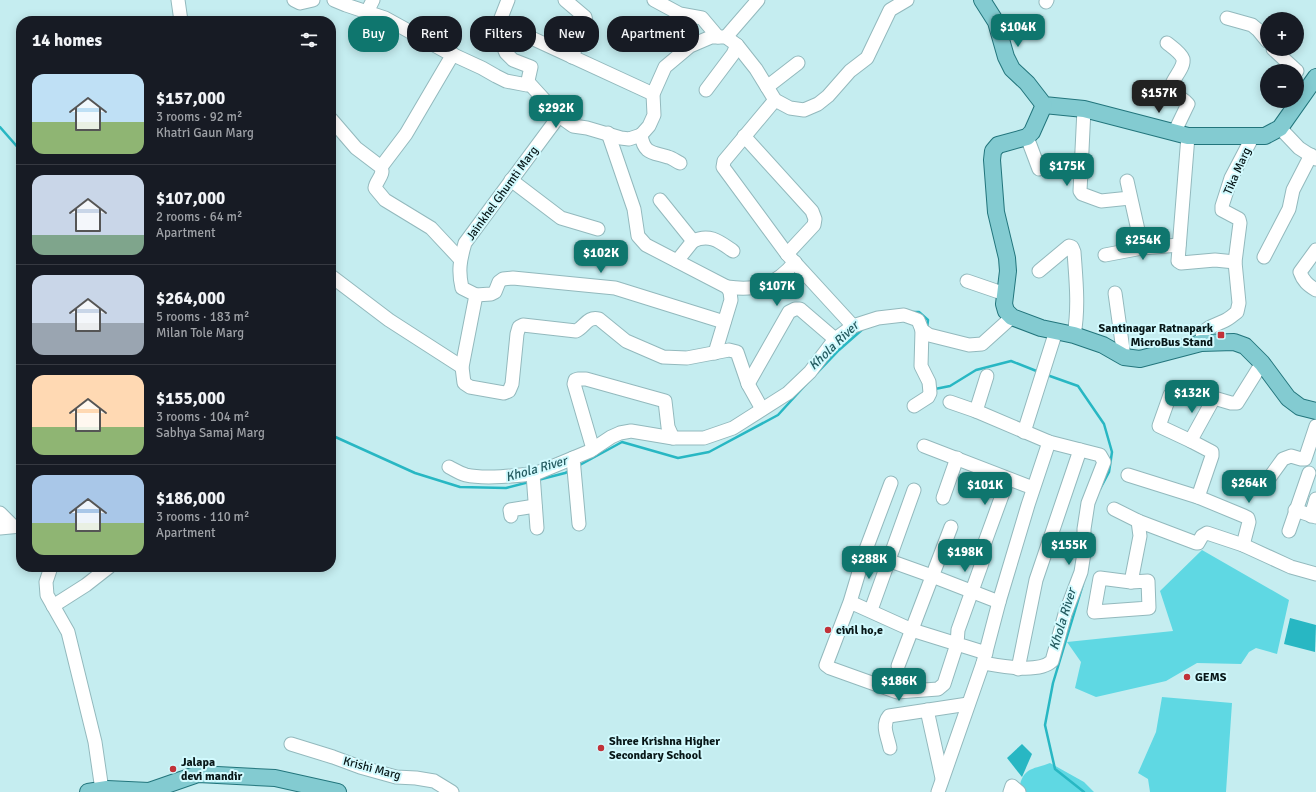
<!DOCTYPE html>
<meta charset="utf-8">
<style>
:root{--surface:#171b24;--page:#20242c;--text:#f1f3f6;--muted:#9ea1a6;--line:#363941;--accent:#0f766e}
body{margin:0;font-family:Signika,sans-serif;background:var(--page);color:var(--text);height:100vh;display:flex;flex-direction:column;font-size:15px;white-space:nowrap}
*{box-sizing:border-box;margin:0}
p{font-size:13px;color:var(--muted)}
.icon{flex:none;width:22px;height:22px;fill:none;stroke:currentColor;stroke-width:2;stroke-linecap:round;stroke-linejoin:round}
.map{position:relative;flex:1;overflow:hidden}
.drawer{position:absolute;left:16px;top:16px;width:320px;height:556px;display:flex;flex-direction:column;background:var(--surface);border-radius:16px;box-shadow:0 2px 10px #0003}
.drawer>*{flex:none}
.guide{position:absolute;left:348px;top:16px;width:380px;height:36px;display:flex;gap:8px}
.buttons{position:absolute;left:1260px;top:12px;display:grid;gap:8px}
.buttons a{display:grid;place-items:center;width:44px;height:44px;border-radius:50%;background:var(--surface);box-shadow:0 2px 10px #0003;font-size:20px}
.price{position:absolute;translate:-50% -34px;padding:0 9px;border-radius:8px;background:var(--accent);color:#fff;font-size:13px;line-height:26px;filter:drop-shadow(0 1px 2px #0008)}
.price::after{content:'';position:absolute;left:50%;top:24px;width:12px;height:9px;margin-left:-6px;background:inherit;clip-path:polygon(0 0,100% 0,50% 100%)}
.price.current{background:#222;color:#fff}
ul{padding:0;list-style:none}
li{display:flex;align-items:center;gap:12px;height:100px;padding:0 16px}
li+li{border-top:1px solid var(--line)}
li span{display:grid;place-items:center;flex:none;width:112px;height:80px;border-radius:12px;color:#555}
li>.icon{margin-inline-start:auto}
span .icon{width:48px;height:48px;fill:#fffc;stroke-width:1}
li b{font-size:17px}
h2{display:flex;justify-content:space-between;align-items:center;height:48px;padding:0 16px;font-size:17px}
.chip{padding:0 14px;border-radius:16px;background:var(--surface);box-shadow:0 2px 10px #0003;font-size:14px;line-height:36px}
.chip.current{background:var(--accent);color:#fff}
.map>svg:first-child{display:block}
</style>
<div class="map">
<svg width="1316" height="792" viewBox="0 0 1316 792">
<rect width="100%" height="100%" fill="#c5edf0"/>
<g fill="#5fd8e3">
<path d="M1202,550L1289,600L1277,654L1256,648L1249,652L1241,664L1197,663L1166,681L1096,697L1075,688L1081,662L1067,642L1173,631L1160,591Z"/>
<path d="M1162,697L1232,703L1226,792H1150L1148,779L1138,773L1156,732Z"/>
<path d="M1050,763L1084,782L1094,792H1023L1020,785C1024,767 1035,769 1050,763Z"/>
</g>
<g fill="#28b7c3">
<path d="M1290,618L1316,625L1315,652L1284,644Z"/>
<path d="M1022,744L1032,754L1022,777L1007,758Z"/>
</g>
<g fill="none" stroke-linecap="round" stroke-linejoin="round">
<g stroke="#28b7c3" stroke-width="2.5">
<path d="M0,127L21,151"/>
<path d="M912,312H919L928,320L927,328"/>
<path d="M817,373L839,350L864,328"/>
<path d="M1047,375L1078,386L1104,424L1112,452L1109,472L1100,489"/>
<path d="M935,389L950,386L976,370L1011,361L1039,372"/>
<path d="M331,435L415,473L460,487L506,488L529,482"/>
<path d="M578,466L622,442L678,458L709,452L778,415L809,381"/>
<path d="M538,480L565,473L570,471"/>
<path d="M1083,584L1053,683L1045,725L1055,769L1084,792"/>
</g>
<g stroke="#93b9bd" stroke-width="15">
<g id="minor">
<path d="M178,0L181,21"/>
<path d="M294,0L300,3L313,0"/>
<path d="M334,0L346,5L385,18L445,51L482,68L496,76L506,81L527,85L531,67L513,60L506,53L500,39L499,23L508,0"/>
<path d="M565,0L585,17L586,21L572,57"/>
<path d="M654,0L680,14L702,18L718,37"/>
<path d="M1046,2L1047,0"/>
<path d="M367,12L373,0"/>
<path d="M1227,18L1252,25L1258,30L1267,41"/>
<path d="M499,23L653,94"/>
<path d="M726,37L758,0"/>
<path d="M1167,43C1172,47 1181,53 1183,59C1185,69 1169,81 1171,91L1185,101L1188,104L1174,133"/>
<path d="M1273,49L1297,71"/>
<path d="M528,82L559,116L573,126L587,128L621,138L629,139L641,135"/>
<path d="M767,87L798,63"/>
<path d="M706,90L733,54L737,45"/>
<path d="M775,100L724,161L723,167L787,254L853,326L878,318L904,315L918,320L922,330L929,335L969,345L982,344L1012,317"/>
<path d="M1084,109L1080,191L1082,194L1101,201L1130,198"/>
<path d="M559,116L465,243C460,260 458,271 462,288L476,295L462,367L464,383L470,387L504,393L509,391L512,384L517,334L519,327L523,325L576,331C585,327 587,316 599,319L626,341L663,357L687,358L729,350L737,352L748,384L762,409"/>
<path d="M331,119L356,148L381,167C385,175 376,180 375,188L385,200L431,228L460,259"/>
<path d="M1280,128L1299,148L1316,159"/>
<path d="M608,133L634,209L638,236L646,245L727,287L730,292L731,300L715,353"/>
<path d="M641,135L649,126L654,115L653,94L665,67L690,46L711,37H726L737,45L756,69L775,100L790,108L804,110L818,104L828,96L850,71L867,58L890,10L907,0"/>
<path d="M641,135C644,154 652,152 668,157C672,158 676,161 680,163"/>
<path d="M744,136L812,211L815,219L814,225L787,254"/>
<path d="M1188,136L1178,261L1181,263L1215,260L1235,262"/>
<path d="M1027,137L1039,169"/>
<path d="M381,167L406,134L453,54"/>
<path d="M511,180L561,218L598,229"/>
<path d="M1127,181L1142,248"/>
<path d="M660,200L693,241L677,261"/>
<path d="M693,241C710,233 720,242 733,251"/>
<path d="M1316,250L1300,272C1303,281 1308,285 1316,290"/>
<path d="M1105,255L1142,248L1179,245"/>
<path d="M1264,257L1289,209L1293,190L1311,155"/>
<path d="M1039,271L1069,246L1072,247L1074,252C1076,280 1079,307 1074,335"/>
<path d="M331,276L389,320L462,367"/>
<path d="M967,281L1005,294"/>
<path d="M727,287C757,291 775,286 795,262"/>
<path d="M1115,293L1124,357"/>
<path d="M476,295L491,294L495,292L499,282L503,279L513,278L615,288L724,322"/>
<path d="M1201,343C1203,326 1210,328 1224,321C1229,319 1233,315 1237,312L1239,303L1235,262L1240,223L1239,219L1222,210V206L1231,178L1253,136"/>
<path d="M748,384L789,312L795,309H800L835,339"/>
<path d="M950,402L976,411L1049,442L1100,455L1104,462L1088,503L1084,529V553L1081,572L1065,614L1052,661C1038,674 1001,666 983,663"/>
<path d="M914,406L928,397L930,393L929,382L921,366L922,330"/>
<path d="M976,411L987,376"/>
<path d="M1024,432L1056,331"/>
<path d="M1191,441L1159,426L1170,395L1174,392L1180,390L1214,398"/>
<path d="M924,446L1033,488"/>
<path d="M593,449L574,384L575,380L578,379H586L665,401L668,427L673,438"/>
<path d="M573,458L579,524"/>
<path d="M449,467C455,470 459,473 466,475C483,479 519,476 537,473L590,451L611,437L620,433L631,431L673,438H704L733,428L788,393L810,372L835,339L853,326"/>
<path d="M533,474L537,528"/>
<path d="M1128,475L1198,497L1244,516L1248,518L1249,522L1243,545"/>
<path d="M891,483L865,552L932,576L999,602"/>
<path d="M1262,488L1283,459L1291,456L1301,459H1305L1316,426"/>
<path d="M1198,497L1212,456V452L1191,441L1192,438L1214,398L1231,403H1237L1262,363"/>
<path d="M943,498L957,458"/>
<path d="M1114,509L1138,521L1196,543H1198L1202,536L1207,533L1243,545L1291,567L1316,574"/>
<path d="M1295,510L1316,517"/>
<path d="M0,513L13,526"/>
<path d="M511,516L510,510L535,506"/>
<path d="M1311,516L1316,499"/>
<path d="M0,528L21,526"/>
<path d="M1289,531L1309,473"/>
<path d="M985,542L1008,479"/>
<path d="M982,563L958,630L957,644L986,653"/>
<path d="M51,567L46,582L47,595L68,632L95,742L102,790"/>
<path d="M1100,578L1131,582L1148,581L1149,608L1094,612Z"/>
<path d="M1131,582L1140,536L1138,521"/>
<path d="M850,602L912,630L957,644L944,684L938,689L897,692L830,668L826,665L850,602L865,552"/>
<path d="M53,606L86,585L109,567"/>
<path d="M871,610L914,490"/>
<path d="M898,666L951,527"/>
<path d="M1018,669L1036,580L1080,450"/>
<path d="M927,710L942,778"/>
<path d="M291,744L333,757L360,767L396,777L416,778L434,781L452,792"/>
<path d="M890,748C888,737 881,726 889,716L968,704"/>
<path d="M938,792L983,663L999,602L1028,505L1049,442"/>
<path d="M1010,792L1012,786L1019,792"/>
</g>
</g>
<g stroke="#22757c" stroke-width="18">
<g id="major">
<path d="M982,0L996,22L1006,57L1012,69L1027,83L1044,105L1084,109L1188,136H1265L1280,128L1316,77"/>
<path d="M1044,105L1032,132L1027,137L998,145L993,151L992,160L996,212L1007,258L1008,271L1004,304L1006,311L1012,317L1041,328L1074,335L1103,345L1124,357L1140,359L1201,343L1234,342L1245,346L1262,363L1288,398L1300,407L1316,411"/>
<path d="M88,792L107,789L149,791L198,774L275,778L338,792"/>
</g>
</g>
<use href="#minor" stroke="#fff" stroke-width="13"/>
<use href="#major" stroke="#83cbd1" stroke-width="16"/>
</g>
<g fill="#c13239" stroke="#d2fafe" stroke-width="1.5">
<rect x="1217" y="331" width="8" height="8" rx="2"/>
<circle cx="828" cy="630" r="4"/>
<circle cx="1187" cy="677" r="4"/>
<circle cx="601" cy="748" r="4"/>
<circle cx="173" cy="769" r="4"/>
</g>
<g text-anchor="middle" stroke-width="4" stroke-linejoin="round" paint-order="stroke">
<g font-size="12" fill="#071617" stroke="#d2fafe">
<text transform="translate(1237 171) rotate(-66)" y="4">Tika Marg</text>
<text transform="translate(502 193) rotate(-54)" y="4">Jainkhel Ghumti Marg</text>
<text transform="translate(372 768) rotate(15)" y="4">Krishi Marg</text>
</g>
<g font-size="12" font-weight="bold" fill="#071617" stroke="#d2fafe" text-anchor="start">
<text x="1213" y="332" text-anchor="end">Santinagar Ratnapark<tspan x="1213" dy="14">MicroBus Stand</tspan></text>
<text x="836" y="634">civil ho,e</text>
<text x="1195" y="681">GEMS</text>
<text x="609" y="745">Shree Krishna Higher<tspan x="609" dy="14">Secondary School</tspan></text>
<text x="181" y="766">Jalapa<tspan x="181" dy="14">devi mandir</tspan></text>
</g>
<g font-size="13" font-style="italic" fill="#245b60" stroke="#d2fafe">
<text transform="translate(833 345) rotate(-44)" y="5">Khola River</text>
<text transform="translate(536 468) rotate(-16)" y="5">Khola River</text>
<text transform="translate(1062 619) rotate(-73)" y="5">Khola River</text>
</g>
</g>
</svg>
<div class="buttons">
<a>+</a>
<a>−</a>
</div>
<b class="price" style="left:1018px;top:48px">$104K</b>
<b class="price current" style="left:1159px;top:114px">$157K</b>
<b class="price" style="left:556px;top:129px">$292K</b>
<b class="price" style="left:1067px;top:187px">$175K</b>
<b class="price" style="left:1143px;top:261px">$254K</b>
<b class="price" style="left:601px;top:274px">$102K</b>
<b class="price" style="left:777px;top:307px">$107K</b>
<b class="price" style="left:1192px;top:414px">$132K</b>
<b class="price" style="left:1249px;top:504px">$264K</b>
<b class="price" style="left:985px;top:506px">$101K</b>
<b class="price" style="left:1069px;top:566px">$155K</b>
<b class="price" style="left:965px;top:573px">$198K</b>
<b class="price" style="left:869px;top:580px">$288K</b>
<b class="price" style="left:899px;top:702px">$186K</b>
<div class="guide">
<a class="chip current">Buy</a>
<a class="chip">Rent</a>
<a class="chip">Filters</a>
<a class="chip">New</a>
<a class="chip">Apartment</a>
</div>
<section class="drawer">
<h2>14 homes<svg class="icon" aria-label="filters" viewBox="0 0 24 24"><path d="M4 7h16M4 17h16"/><circle cx="9" cy="7" r="2"/><circle cx="15" cy="17" r="2"/></svg></h2>
<ul>
<li><span style="background:linear-gradient(#bfe0f5 60%,#8fb573 0)"><svg class="icon" aria-label="home" viewBox="0 0 24 24"><path d="M3 11l9-7 9 7M6 9v11h12V9"/></svg></span><div><b>$157,000</b><p>3 rooms · 92 m²</p><p>Khatri Gaun Marg</p></div></li>
<li><span style="background:linear-gradient(#c9d6e8 75%,#7fa58c 0)"><svg class="icon" aria-label="home" viewBox="0 0 24 24"><path d="M3 11l9-7 9 7M6 9v11h12V9"/></svg></span><div><b>$107,000</b><p>2 rooms · 64 m²</p><p>Apartment</p></div></li>
<li><span style="background:linear-gradient(#c9d6e8 60%,#9aa5b1 0)"><svg class="icon" aria-label="home" viewBox="0 0 24 24"><path d="M3 11l9-7 9 7M6 9v11h12V9"/></svg></span><div><b>$264,000</b><p>5 rooms · 183 m²</p><p>Milan Tole Marg</p></div></li>
<li><span style="background:linear-gradient(#ffd9b3 65%,#8fb573 0)"><svg class="icon" aria-label="home" viewBox="0 0 24 24"><path d="M3 11l9-7 9 7M6 9v11h12V9"/></svg></span><div><b>$155,000</b><p>3 rooms · 104 m²</p><p>Sabhya Samaj Marg</p></div></li>
<li><span style="background:linear-gradient(#a9c7e8 60%,#8fb573 0)"><svg class="icon" aria-label="home" viewBox="0 0 24 24"><path d="M3 11l9-7 9 7M6 9v11h12V9"/></svg></span><div><b>$186,000</b><p>3 rooms · 110 m²</p><p>Apartment</p></div></li>
</ul>
</section>
</div>
